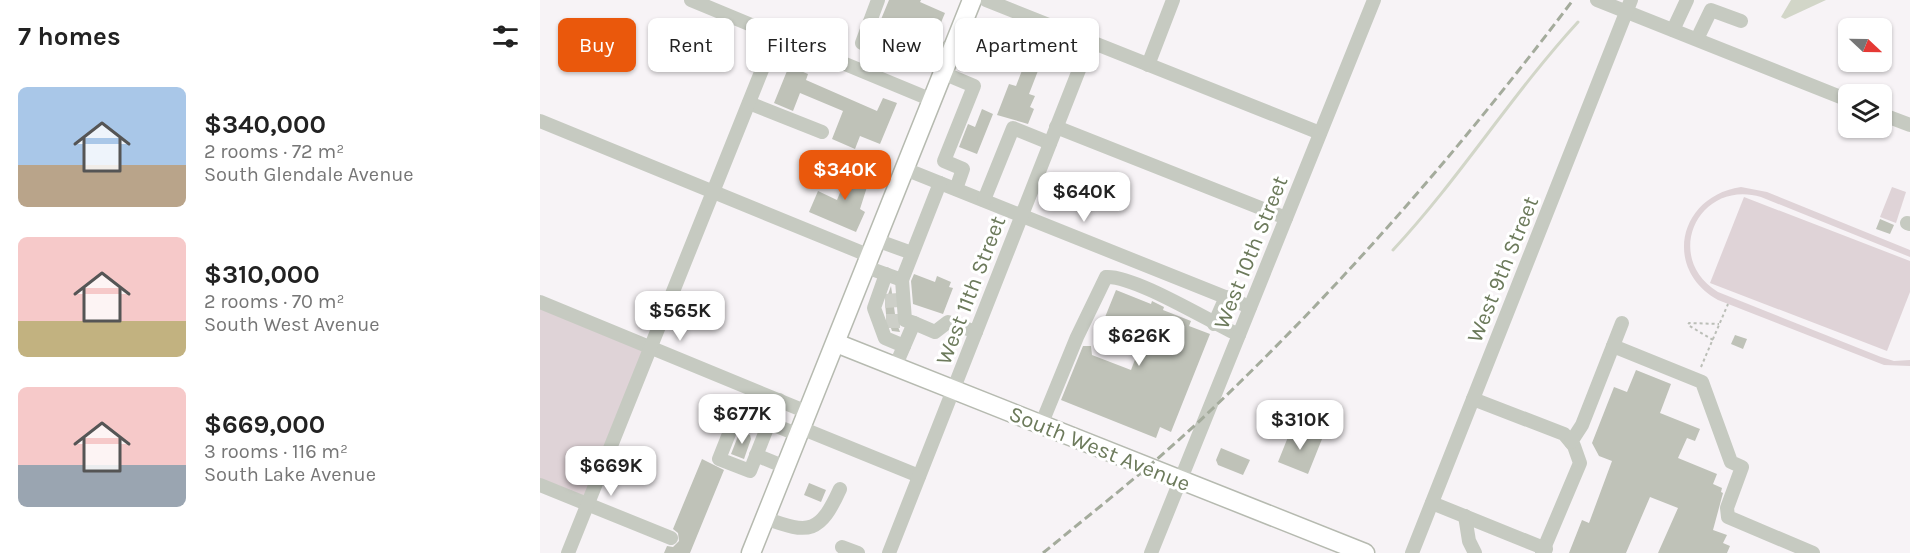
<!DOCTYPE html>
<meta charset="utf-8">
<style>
:root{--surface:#fff;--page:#f2f2f2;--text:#222;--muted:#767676;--accent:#ea580c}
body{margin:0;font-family:Karla,sans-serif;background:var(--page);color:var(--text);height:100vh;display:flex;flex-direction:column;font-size:22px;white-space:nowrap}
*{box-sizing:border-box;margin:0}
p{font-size:20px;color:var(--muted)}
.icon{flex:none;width:33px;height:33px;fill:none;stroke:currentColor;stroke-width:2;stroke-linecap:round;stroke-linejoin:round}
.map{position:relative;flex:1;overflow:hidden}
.drawer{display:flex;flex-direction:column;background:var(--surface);width:540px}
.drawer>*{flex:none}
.banner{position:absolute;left:18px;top:18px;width:570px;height:54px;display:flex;gap:12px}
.needle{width:39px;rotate:112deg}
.tools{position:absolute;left:1298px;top:18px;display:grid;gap:12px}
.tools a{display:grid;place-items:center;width:54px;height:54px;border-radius:9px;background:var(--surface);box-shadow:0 2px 4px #0004;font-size:30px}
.price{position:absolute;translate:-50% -51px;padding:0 14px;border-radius:12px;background:#fff;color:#222;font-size:20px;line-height:39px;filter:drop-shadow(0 2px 3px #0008)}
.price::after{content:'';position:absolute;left:50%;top:36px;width:18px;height:14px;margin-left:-9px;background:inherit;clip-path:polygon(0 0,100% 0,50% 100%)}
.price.current{background:var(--accent);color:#fff}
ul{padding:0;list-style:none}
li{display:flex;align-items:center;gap:18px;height:150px;padding:0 18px}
li span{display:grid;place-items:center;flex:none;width:168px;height:120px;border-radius:9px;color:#555}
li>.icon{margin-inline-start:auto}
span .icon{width:72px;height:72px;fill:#fffc;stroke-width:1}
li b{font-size:26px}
h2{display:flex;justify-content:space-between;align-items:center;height:72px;padding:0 18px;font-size:26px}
.pill{padding:0 21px;border-radius:9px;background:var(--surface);box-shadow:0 2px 4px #0004;font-size:21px;line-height:54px}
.pill.current{background:var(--accent);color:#fff}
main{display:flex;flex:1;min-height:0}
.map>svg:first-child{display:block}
</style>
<main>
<section class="drawer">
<h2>7 homes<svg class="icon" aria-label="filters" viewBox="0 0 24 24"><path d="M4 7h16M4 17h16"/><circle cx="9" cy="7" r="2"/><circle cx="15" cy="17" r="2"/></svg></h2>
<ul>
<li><span style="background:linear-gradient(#a9c7e8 65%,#b9a48a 0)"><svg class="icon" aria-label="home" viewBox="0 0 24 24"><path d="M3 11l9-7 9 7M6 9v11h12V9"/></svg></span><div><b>$340,000</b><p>2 rooms · 72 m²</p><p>South Glendale Avenue</p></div></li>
<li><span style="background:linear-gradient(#f6c9c9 70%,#c2b280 0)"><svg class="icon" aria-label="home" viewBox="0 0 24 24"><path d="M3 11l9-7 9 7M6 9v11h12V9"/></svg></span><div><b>$310,000</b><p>2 rooms · 70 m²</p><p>South West Avenue</p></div></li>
<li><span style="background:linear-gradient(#f6c9c9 65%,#9aa5b1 0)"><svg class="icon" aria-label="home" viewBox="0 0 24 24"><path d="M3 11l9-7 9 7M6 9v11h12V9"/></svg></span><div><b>$669,000</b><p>3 rooms · 116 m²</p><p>South Lake Avenue</p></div></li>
</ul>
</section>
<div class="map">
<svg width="1370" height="553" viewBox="0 0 1370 553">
<rect width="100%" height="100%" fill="#f7f3f6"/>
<g fill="#dfd3d7">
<path d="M1201,187L1227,192L1370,250V257L1221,197C1158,179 1122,258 1178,292L1341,357L1354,361L1370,360V366L1344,365L1178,300C1122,269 1139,196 1201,187Z"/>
<path d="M1352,187L1366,192L1356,223L1340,217Z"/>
<path d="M1204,197L1370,261V292L1347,351L1170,283Z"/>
<path d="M0,302L112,348L48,504L0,485Z"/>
</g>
<path fill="#d2d6c8" d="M1251,0H1286L1245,19L1241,17Z"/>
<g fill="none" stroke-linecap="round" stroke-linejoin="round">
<path stroke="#d2d6c8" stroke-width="3" d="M853,250C920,178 972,94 1038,22"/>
</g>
<g fill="#bfc2b8">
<path d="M349,0H381L380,2L405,13L397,32L372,22L364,41L337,29Z"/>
<path d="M448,20L485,35L482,44L508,54L504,64L501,63L489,94L495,96L490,107L494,109L488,124L457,115L469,84L476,86L486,60L439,42Z"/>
<path d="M249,66L268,74L266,80L337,111L343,98L357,103L340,144L320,136L315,149L292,139L303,111L260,93L253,111L234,103Z"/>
<path d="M442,109L453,114L437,154L419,147L428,124L435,127Z"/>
<path d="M318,162L333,168L320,209L325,212L316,232L269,212L278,191L297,200L304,183L309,185Z"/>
<path d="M1340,219L1354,225L1350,234L1336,229Z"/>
<path d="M374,274L395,282L397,276L411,282L409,287L413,288L403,314L373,304L371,281Z"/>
<path d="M351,286L356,321L360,332L352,331L346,314L345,303Z"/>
<path d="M576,290L611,304L612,301L624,307L623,310L651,321L649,326L670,334L631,432L620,427L616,438L521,400L543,346H551L552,355L591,370L599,349L559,332Z"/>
<path d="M1195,335L1207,339L1203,349L1191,344Z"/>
<path d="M1096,370L1131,384L1120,413L1160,429L1155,441L1147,438L1138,458L1177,474L1173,484L1182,488L1181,492L1183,493L1173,530L1187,535L1183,543L1190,546L1187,553H1118L1138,508L1110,497L1086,553H1029L1042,520L1049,523L1072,461L1059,456L1052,443L1074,387L1087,392Z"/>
<path d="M752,427L782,439L768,474L738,462Z"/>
<path d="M200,431L210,435L211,439L204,459L191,454Z"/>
<path d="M681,448L710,460L703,475L678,465L676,460Z"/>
<path d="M162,459L184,470L150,553H124L127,546L133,547L139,541L138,533L133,529Z"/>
<path d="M269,483L286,490L281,502L264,495Z"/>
</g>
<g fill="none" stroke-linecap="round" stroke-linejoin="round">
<g stroke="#cdcfc8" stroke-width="14" stroke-dasharray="14 7" stroke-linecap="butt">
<path d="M345,301L359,300"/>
<path d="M346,321H360"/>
</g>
<g stroke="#b6bab0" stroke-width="21">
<g id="major">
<path d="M296,343L825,553"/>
<path d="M211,553L432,0"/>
</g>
</g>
<g stroke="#bbbeb7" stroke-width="2" stroke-dasharray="3 3" stroke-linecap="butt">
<path d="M1173,340L1148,325L1149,323L1179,324"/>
<path d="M1161,367L1188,304"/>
</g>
<g stroke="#c6cac1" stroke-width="14">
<path d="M151,0L392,100"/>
<path d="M338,0L322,43L377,64L385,42L411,52"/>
<path d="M446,0L780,133"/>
<path d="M1057,0L1308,100"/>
<path d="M1133,30L1147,0"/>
<path d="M1157,39L1171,10L1201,21"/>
<path d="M608,65L633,0"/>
<path d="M403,73L434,86L404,161L423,169L416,189"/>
<path d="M209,103L282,132"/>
<path d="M1341,114L1370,125"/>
<path d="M0,121L330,256"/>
<path d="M516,127L746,218"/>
<path d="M365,169L710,307"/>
<path d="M444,200L473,128L510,143"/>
<path d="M1367,223L1370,224"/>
<path d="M336,240L372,253"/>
<path d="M326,267L362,280L365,320L374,323"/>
<path d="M346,274L334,308L345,338L364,346"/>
<path d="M362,280L400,183"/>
<path d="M0,302L267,412"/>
<path d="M674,324L686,297"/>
<path d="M1073,346L1162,382L1191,462L1202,467L1187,508L1188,517L1273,553"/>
<path d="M355,367L374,323L395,332L408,322L436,332"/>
<path d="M933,399L1024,434L1034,446L1040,463L1002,553"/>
<path d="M239,400L229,423L259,435"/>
<path d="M198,411L229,423L210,471L179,459Z"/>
<path d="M501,425L537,337L566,277C594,275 670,322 699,335"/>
<path d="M261,428L379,476"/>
<path d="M1031,442L1042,425L1082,323"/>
<path d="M216,455L245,467"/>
<path d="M0,485L131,538"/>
<path d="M892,503L1006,549"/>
<path d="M925,516L929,541L935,553"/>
<path d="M225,518C270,535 280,533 300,489"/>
<path d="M302,547L318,553"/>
<path d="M28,553L236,35"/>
<path d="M349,553L550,42"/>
<path d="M611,553L834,0"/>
<path d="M872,553L1091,0"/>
</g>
<use href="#major" stroke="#fff" stroke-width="18"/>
<path stroke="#a4ab9c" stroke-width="3" stroke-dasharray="9 4.5" stroke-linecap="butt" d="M503,553C559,507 617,462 669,412C803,285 922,147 1033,0"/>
</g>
<g text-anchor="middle" stroke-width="6" stroke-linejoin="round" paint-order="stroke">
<g font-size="22" fill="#6c7a5b" stroke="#fff">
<text transform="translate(710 252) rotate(-68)" y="8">West 10th Street</text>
<text transform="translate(962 269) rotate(-68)" y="8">West 9th Street</text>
<text transform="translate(430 290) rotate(-69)" y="8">West 11th Street</text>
<text transform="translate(560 448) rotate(22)" y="8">South West Avenue</text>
</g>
</g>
</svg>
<div class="tools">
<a><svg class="needle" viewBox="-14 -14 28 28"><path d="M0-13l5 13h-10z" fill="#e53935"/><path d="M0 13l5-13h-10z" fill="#767676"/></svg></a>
<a><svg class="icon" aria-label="layers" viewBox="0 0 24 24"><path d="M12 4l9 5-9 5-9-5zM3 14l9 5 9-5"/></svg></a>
</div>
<b class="price current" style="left:305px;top:201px">$340K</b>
<b class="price" style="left:544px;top:223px">$640K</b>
<b class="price" style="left:140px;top:342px">$565K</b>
<b class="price" style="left:599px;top:367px">$626K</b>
<b class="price" style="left:202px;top:445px">$677K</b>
<b class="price" style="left:760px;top:451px">$310K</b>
<b class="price" style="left:71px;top:497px">$669K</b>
<div class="banner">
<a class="pill current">Buy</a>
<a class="pill">Rent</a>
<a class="pill">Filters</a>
<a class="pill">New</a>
<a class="pill">Apartment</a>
</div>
</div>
</main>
